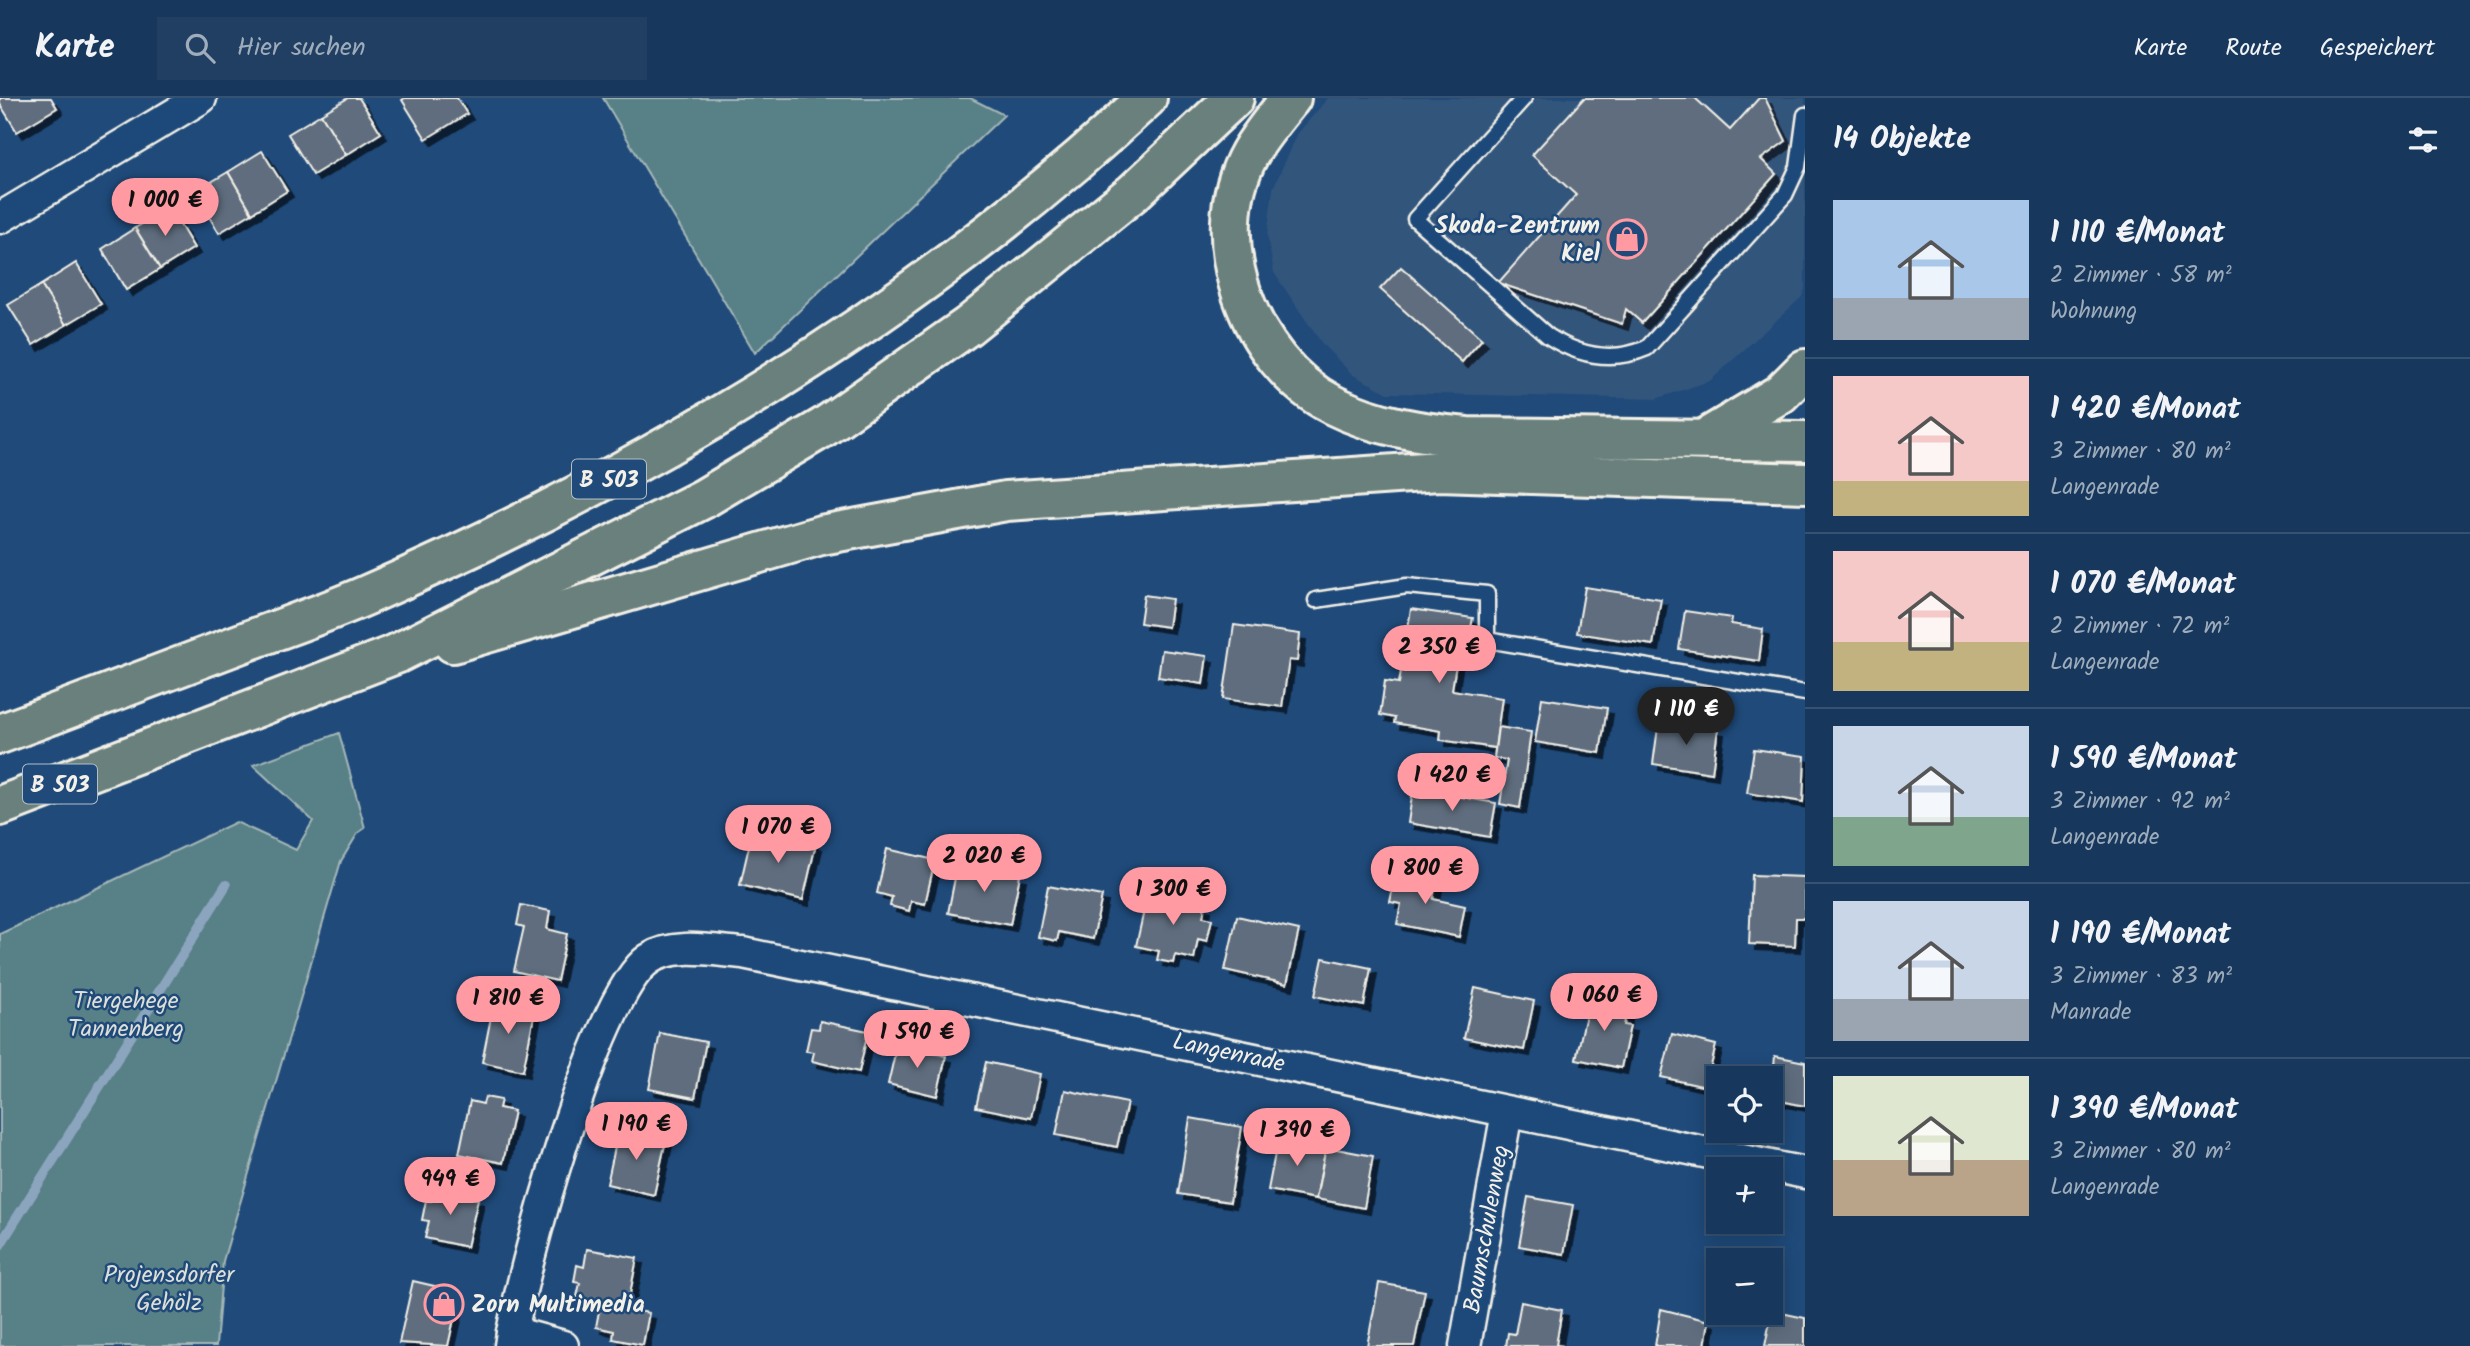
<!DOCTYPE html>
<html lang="de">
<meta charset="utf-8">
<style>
:root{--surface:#17385c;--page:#203f62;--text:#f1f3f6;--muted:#9eacbb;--line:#365272;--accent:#ff9aa2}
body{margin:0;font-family:Kalam,sans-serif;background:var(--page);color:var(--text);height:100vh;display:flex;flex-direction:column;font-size:26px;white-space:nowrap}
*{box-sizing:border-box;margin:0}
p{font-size:23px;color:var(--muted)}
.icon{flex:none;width:38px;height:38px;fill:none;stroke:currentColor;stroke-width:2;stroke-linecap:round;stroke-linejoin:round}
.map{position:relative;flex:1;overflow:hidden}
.panel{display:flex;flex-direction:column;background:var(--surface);width:665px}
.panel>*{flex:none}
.controls{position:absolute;left:1706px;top:968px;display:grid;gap:14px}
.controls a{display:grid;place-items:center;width:77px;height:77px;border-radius:0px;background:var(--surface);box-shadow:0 4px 18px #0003,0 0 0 2px var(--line);font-size:35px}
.price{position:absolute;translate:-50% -60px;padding:0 16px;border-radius:24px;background:var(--accent);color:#111;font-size:23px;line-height:46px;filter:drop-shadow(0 2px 4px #0008)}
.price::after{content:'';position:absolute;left:50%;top:42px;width:21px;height:16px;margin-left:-10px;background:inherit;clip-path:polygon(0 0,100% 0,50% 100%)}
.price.current{background:#222;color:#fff}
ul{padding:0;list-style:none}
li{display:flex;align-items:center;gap:21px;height:175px;padding:0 28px}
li+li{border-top:2px solid var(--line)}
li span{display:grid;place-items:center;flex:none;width:196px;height:140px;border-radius:0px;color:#555}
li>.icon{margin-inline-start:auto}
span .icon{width:84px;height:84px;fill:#fffc;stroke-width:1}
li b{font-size:30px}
h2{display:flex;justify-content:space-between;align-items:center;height:84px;padding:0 28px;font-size:30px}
header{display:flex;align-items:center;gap:42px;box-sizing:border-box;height:98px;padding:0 35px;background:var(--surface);border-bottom:2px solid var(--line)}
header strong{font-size:33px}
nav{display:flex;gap:38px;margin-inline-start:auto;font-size:24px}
.search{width:490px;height:63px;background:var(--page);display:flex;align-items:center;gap:18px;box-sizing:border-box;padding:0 24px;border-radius:0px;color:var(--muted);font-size:26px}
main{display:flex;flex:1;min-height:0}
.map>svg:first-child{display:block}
</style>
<header>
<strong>Karte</strong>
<div class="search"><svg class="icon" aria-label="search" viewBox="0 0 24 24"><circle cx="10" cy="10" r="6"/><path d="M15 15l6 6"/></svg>Hier suchen</div>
<nav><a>Karte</a><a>Route</a><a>Gespeichert</a></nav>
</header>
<main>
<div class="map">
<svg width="1805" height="1248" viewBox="0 0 1805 1248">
<defs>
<filter id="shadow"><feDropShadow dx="6" dy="6" stdDeviation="0" flood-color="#0009"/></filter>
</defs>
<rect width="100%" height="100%" fill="#1f4a7a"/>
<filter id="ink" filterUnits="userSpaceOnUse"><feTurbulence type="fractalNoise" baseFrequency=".0143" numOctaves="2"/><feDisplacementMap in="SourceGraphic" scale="14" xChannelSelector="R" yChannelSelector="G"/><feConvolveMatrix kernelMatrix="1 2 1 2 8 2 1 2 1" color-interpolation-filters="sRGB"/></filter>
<g filter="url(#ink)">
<path fill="#32547b" d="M1328,0H1805V191L1802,199L1710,283L1656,301L1388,295L1353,277L1322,246L1274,175L1267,137L1273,90L1298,35Z"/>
<g fill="#588087" stroke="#a6b8b8" stroke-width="2">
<path d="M603,0H970L1004,17L755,255Z"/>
<path d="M339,635L365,730L358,735L341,763L223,1163L216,1248H0V836L236,724L296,752L313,723L253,667Z"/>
</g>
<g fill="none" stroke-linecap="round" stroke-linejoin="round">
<path stroke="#8ca5be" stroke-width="10" d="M0,1147L226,787"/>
</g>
<g fill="#5e6d7e" stroke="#f4f1e8" stroke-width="2" filter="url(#shadow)">
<path d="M0,0H51L57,10L17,34L0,6Z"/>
<path d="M348,0H359L381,35L346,57L321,16Z"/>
<path d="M405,0H457L467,16L426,41L402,2Z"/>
<path d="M1584,0H1695L1730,32L1759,0H1765L1786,43L1761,61L1776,76L1642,225L1626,211L1622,226L1498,185L1576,97L1532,57Z"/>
<path d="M321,16L346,57L313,77L288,36Z"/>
<path d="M262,53L287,93L252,115L228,74Z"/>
<path d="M228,74L252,115L219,135L194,94Z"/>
<path d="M170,110L194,150L160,171L135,130Z"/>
<path d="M135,130L160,171L126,192L102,151Z"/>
<path d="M76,165L101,206L66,227L41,187Z"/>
<path d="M1401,169L1482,241L1462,264L1380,191Z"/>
<path d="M41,187L66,227L33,247L8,207Z"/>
<path d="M1585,489L1661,501L1653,547L1577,535Z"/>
<path d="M1144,497L1172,501L1168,529L1140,525Z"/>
<path d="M1411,511L1473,520L1470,535L1461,534L1452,592L1502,600L1495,650L1440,642L1441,633L1394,625L1395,620L1380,617L1385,583L1399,585Z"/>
<path d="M1685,513L1732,520L1731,526L1763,531L1759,563L1679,551Z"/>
<path d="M1234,527L1300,536L1297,563L1289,562L1282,609L1223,601Z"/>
<path d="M1162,552L1207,558L1203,586L1158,579Z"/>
<path d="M1542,600L1607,610L1600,655L1535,644Z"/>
<path d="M1659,622L1718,631L1712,675L1653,666Z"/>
<path d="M1498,629L1531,634L1520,710L1500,706L1507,662L1494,660Z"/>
<path d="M1754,651L1805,658L1803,704L1747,695Z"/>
<path d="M1413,691L1496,705L1490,739L1408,725Z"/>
<path d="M753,731L816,746L803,802L740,787Z"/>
<path d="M887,751L935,762L925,806L911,803L909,813L890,808L892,799L877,795Z"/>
<path d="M958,765L1020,777L1010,827L948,815Z"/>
<path d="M1396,775L1437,782L1433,801L1465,808L1459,839L1397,826L1401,806L1390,804Z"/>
<path d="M1752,777L1805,779V820H1796L1795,848L1749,846Z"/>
<path d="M1048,788L1102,798L1093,841L1059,834L1057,843L1038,839Z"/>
<path d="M1148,795L1205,808L1203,819L1212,821L1207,843L1198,841L1194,861L1175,857L1173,865L1157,862L1159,853L1136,848Z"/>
<path d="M521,807L550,813L547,831L567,836L557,883L514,873L524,829L517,827Z"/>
<path d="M1237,818L1299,832L1287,886L1225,872Z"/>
<path d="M1323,860L1371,870L1364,908L1315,898Z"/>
<path d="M1475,890L1534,903L1524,952L1464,940Z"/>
<path d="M1590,899L1628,907L1624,927L1630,928L1621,970L1576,961Z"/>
<path d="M494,904L535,913L523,973L482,964Z"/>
<path d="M820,923L868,933L859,974L812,963L814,954L806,953L811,930L819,931Z"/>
<path d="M660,935L706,944L695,1000L649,991Z"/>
<path d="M1672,936L1716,947L1706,989L1661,979Z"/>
<path d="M897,947L946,958L937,998L888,986Z"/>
<path d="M1775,958L1805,964V1008L1771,1001Z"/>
<path d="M986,964L1040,976L1031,1020L976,1009Z"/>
<path d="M1065,992L1127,1005L1117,1049L1056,1037Z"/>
<path d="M485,999L501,1002L499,1010L514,1013L503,1065L459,1056L470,1003L483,1006Z"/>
<path d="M1190,1020L1242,1029L1230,1104L1178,1096Z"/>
<path d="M619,1031L666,1042L654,1097L607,1086Z"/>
<path d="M1278,1040L1326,1049L1316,1101L1268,1092Z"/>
<path d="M1326,1049L1373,1058L1364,1110L1316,1101Z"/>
<path d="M434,1090L478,1101L467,1149L425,1140L429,1123L422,1122L426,1102L431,1103Z"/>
<path d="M1528,1099L1573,1107L1564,1156L1519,1148Z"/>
<path d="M587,1151L637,1160L627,1211L649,1215L643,1247L613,1241L614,1233L596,1229L600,1208L576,1203L580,1185L574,1184L577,1167L584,1169Z"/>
<path d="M413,1183L460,1194L448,1248L399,1245Z"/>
<path d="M1379,1185L1425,1193L1414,1248H1367Z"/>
<path d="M1521,1204L1562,1212L1556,1247L1563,1248H1506L1508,1235L1515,1236Z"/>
<path d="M1661,1211L1709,1223L1705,1248H1655Z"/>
<path d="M1772,1213L1805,1220V1248H1765Z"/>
</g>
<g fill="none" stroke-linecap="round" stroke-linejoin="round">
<g stroke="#f4f1e8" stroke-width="19">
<g id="lane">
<path d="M1524,0L1415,121L1548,238C1579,258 1612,265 1647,250L1785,97L1798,69L1805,17"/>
<path d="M1316,502L1407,488L1487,496V542L1805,595"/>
</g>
</g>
<g stroke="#f4f1e8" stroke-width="35">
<g id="street">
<path d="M0,120L201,0"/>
<path d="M512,1234L563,1248"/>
<path d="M510,1248C519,1180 597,895 649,861C674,844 714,853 743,855L1805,1075"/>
<path d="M1465,1248L1507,1014"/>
</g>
</g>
<g stroke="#f4f1e8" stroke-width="44">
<g id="highway">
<path d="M1291,0C1277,17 1261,36 1250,55C1202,140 1249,264 1333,307C1375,328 1421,335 1467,339L1805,343"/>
<path d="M1708,339L1780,296L1805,271"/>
<path d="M453,545L821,437L1006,403L1439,373L1805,385"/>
<path d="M0,636C81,606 162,575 242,545C284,529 326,515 367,497C652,373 919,213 1147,0"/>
<path d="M0,708L396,556L703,401L824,329L968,228L1134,94L1234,0"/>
</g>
</g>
<use href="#lane" stroke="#1f4a7a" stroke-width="14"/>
<use href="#street" stroke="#1f4a7a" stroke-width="30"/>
<use href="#highway" stroke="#6a807c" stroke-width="38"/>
</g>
</g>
<defs>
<g id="shop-ring" transform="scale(2.0125)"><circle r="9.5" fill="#1f4a7a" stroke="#ff9aa2" stroke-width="1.5"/><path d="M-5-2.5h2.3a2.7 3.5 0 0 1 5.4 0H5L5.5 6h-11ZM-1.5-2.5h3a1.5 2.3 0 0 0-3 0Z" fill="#ff9aa2"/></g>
</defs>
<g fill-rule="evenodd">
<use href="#shop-ring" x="1627" y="141"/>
<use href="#shop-ring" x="444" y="1206"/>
</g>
<g text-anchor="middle" stroke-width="5" stroke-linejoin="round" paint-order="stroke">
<g fill="#1f4a7a" stroke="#b4bfc7" stroke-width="2">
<rect x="572" y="361.5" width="74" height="39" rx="5"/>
<rect x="23" y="666.5" width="74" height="39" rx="5"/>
</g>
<g font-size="23" font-weight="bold" fill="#f4f1e8">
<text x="609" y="389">B 503</text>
<text x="60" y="694">B 503</text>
</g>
<g font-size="24" font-weight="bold" fill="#f4f1e8" stroke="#1f4a7a" text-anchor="end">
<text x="1600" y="135">Skoda-Zentrum<tspan x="1600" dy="28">Kiel</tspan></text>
<text x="471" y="1214" text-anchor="start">Zorn Multimedia</text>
</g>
<g font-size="24" fill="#dde0d9" stroke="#1f4a7a">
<text x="126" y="910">Tiergehege<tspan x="126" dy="28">Tannenberg</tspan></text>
<text x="169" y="1184">Projensdorfer<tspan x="169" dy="28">Gehölz</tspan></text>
</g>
<g font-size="24" fill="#f4f1e8" stroke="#1f4a7a">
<text transform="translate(1229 954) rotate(12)" y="8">Langenrade</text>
<text transform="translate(1486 1131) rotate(-80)" y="8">Baumschulenweg</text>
</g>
</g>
</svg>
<div class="controls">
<a><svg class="icon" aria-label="locate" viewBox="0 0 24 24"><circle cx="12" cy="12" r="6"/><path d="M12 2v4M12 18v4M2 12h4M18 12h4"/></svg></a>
<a>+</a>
<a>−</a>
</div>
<b class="price" style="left:165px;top:140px">1 000 €</b>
<b class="price" style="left:1439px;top:587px">2 350 €</b>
<b class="price current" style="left:1686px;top:649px">1 110 €</b>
<b class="price" style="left:1452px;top:715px">1 420 €</b>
<b class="price" style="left:778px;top:767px">1 070 €</b>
<b class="price" style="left:984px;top:796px">2 020 €</b>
<b class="price" style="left:1425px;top:808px">1 800 €</b>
<b class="price" style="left:1173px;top:829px">1 300 €</b>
<b class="price" style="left:1604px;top:935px">1 060 €</b>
<b class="price" style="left:508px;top:938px">1 810 €</b>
<b class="price" style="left:917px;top:972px">1 590 €</b>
<b class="price" style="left:636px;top:1064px">1 190 €</b>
<b class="price" style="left:1297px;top:1070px">1 390 €</b>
<b class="price" style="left:450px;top:1119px">949 €</b>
</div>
<section class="panel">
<h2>14 Objekte<svg class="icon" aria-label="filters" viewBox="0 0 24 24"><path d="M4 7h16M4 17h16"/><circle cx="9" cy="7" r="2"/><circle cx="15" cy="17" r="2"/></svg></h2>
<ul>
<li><span style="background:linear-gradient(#a9c7e8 70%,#9aa5b1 0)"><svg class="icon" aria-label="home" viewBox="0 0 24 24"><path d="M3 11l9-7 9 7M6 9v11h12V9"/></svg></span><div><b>1 110 €/Monat</b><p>2 Zimmer · 58 m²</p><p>Wohnung</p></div></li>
<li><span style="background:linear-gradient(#f6c9c9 75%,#c2b280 0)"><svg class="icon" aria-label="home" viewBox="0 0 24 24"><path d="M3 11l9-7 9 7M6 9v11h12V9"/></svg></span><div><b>1 420 €/Monat</b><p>3 Zimmer · 80 m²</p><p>Langenrade</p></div></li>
<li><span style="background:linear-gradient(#f6c9c9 65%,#c2b280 0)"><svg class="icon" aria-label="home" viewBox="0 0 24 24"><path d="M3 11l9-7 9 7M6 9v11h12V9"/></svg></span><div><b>1 070 €/Monat</b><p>2 Zimmer · 72 m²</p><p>Langenrade</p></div></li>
<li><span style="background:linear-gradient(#c9d6e8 65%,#7fa58c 0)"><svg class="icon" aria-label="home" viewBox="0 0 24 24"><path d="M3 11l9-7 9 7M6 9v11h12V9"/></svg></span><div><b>1 590 €/Monat</b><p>3 Zimmer · 92 m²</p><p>Langenrade</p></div></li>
<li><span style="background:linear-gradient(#c9d6e8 70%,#9aa5b1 0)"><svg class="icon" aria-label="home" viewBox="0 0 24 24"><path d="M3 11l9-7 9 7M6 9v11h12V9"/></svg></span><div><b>1 190 €/Monat</b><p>3 Zimmer · 83 m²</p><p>Manrade</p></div></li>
<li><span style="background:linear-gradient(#dfe7d0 60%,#b9a48a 0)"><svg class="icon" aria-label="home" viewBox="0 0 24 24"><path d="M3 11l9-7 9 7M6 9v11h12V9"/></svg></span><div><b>1 390 €/Monat</b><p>3 Zimmer · 80 m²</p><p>Langenrade</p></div></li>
</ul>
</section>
</main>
